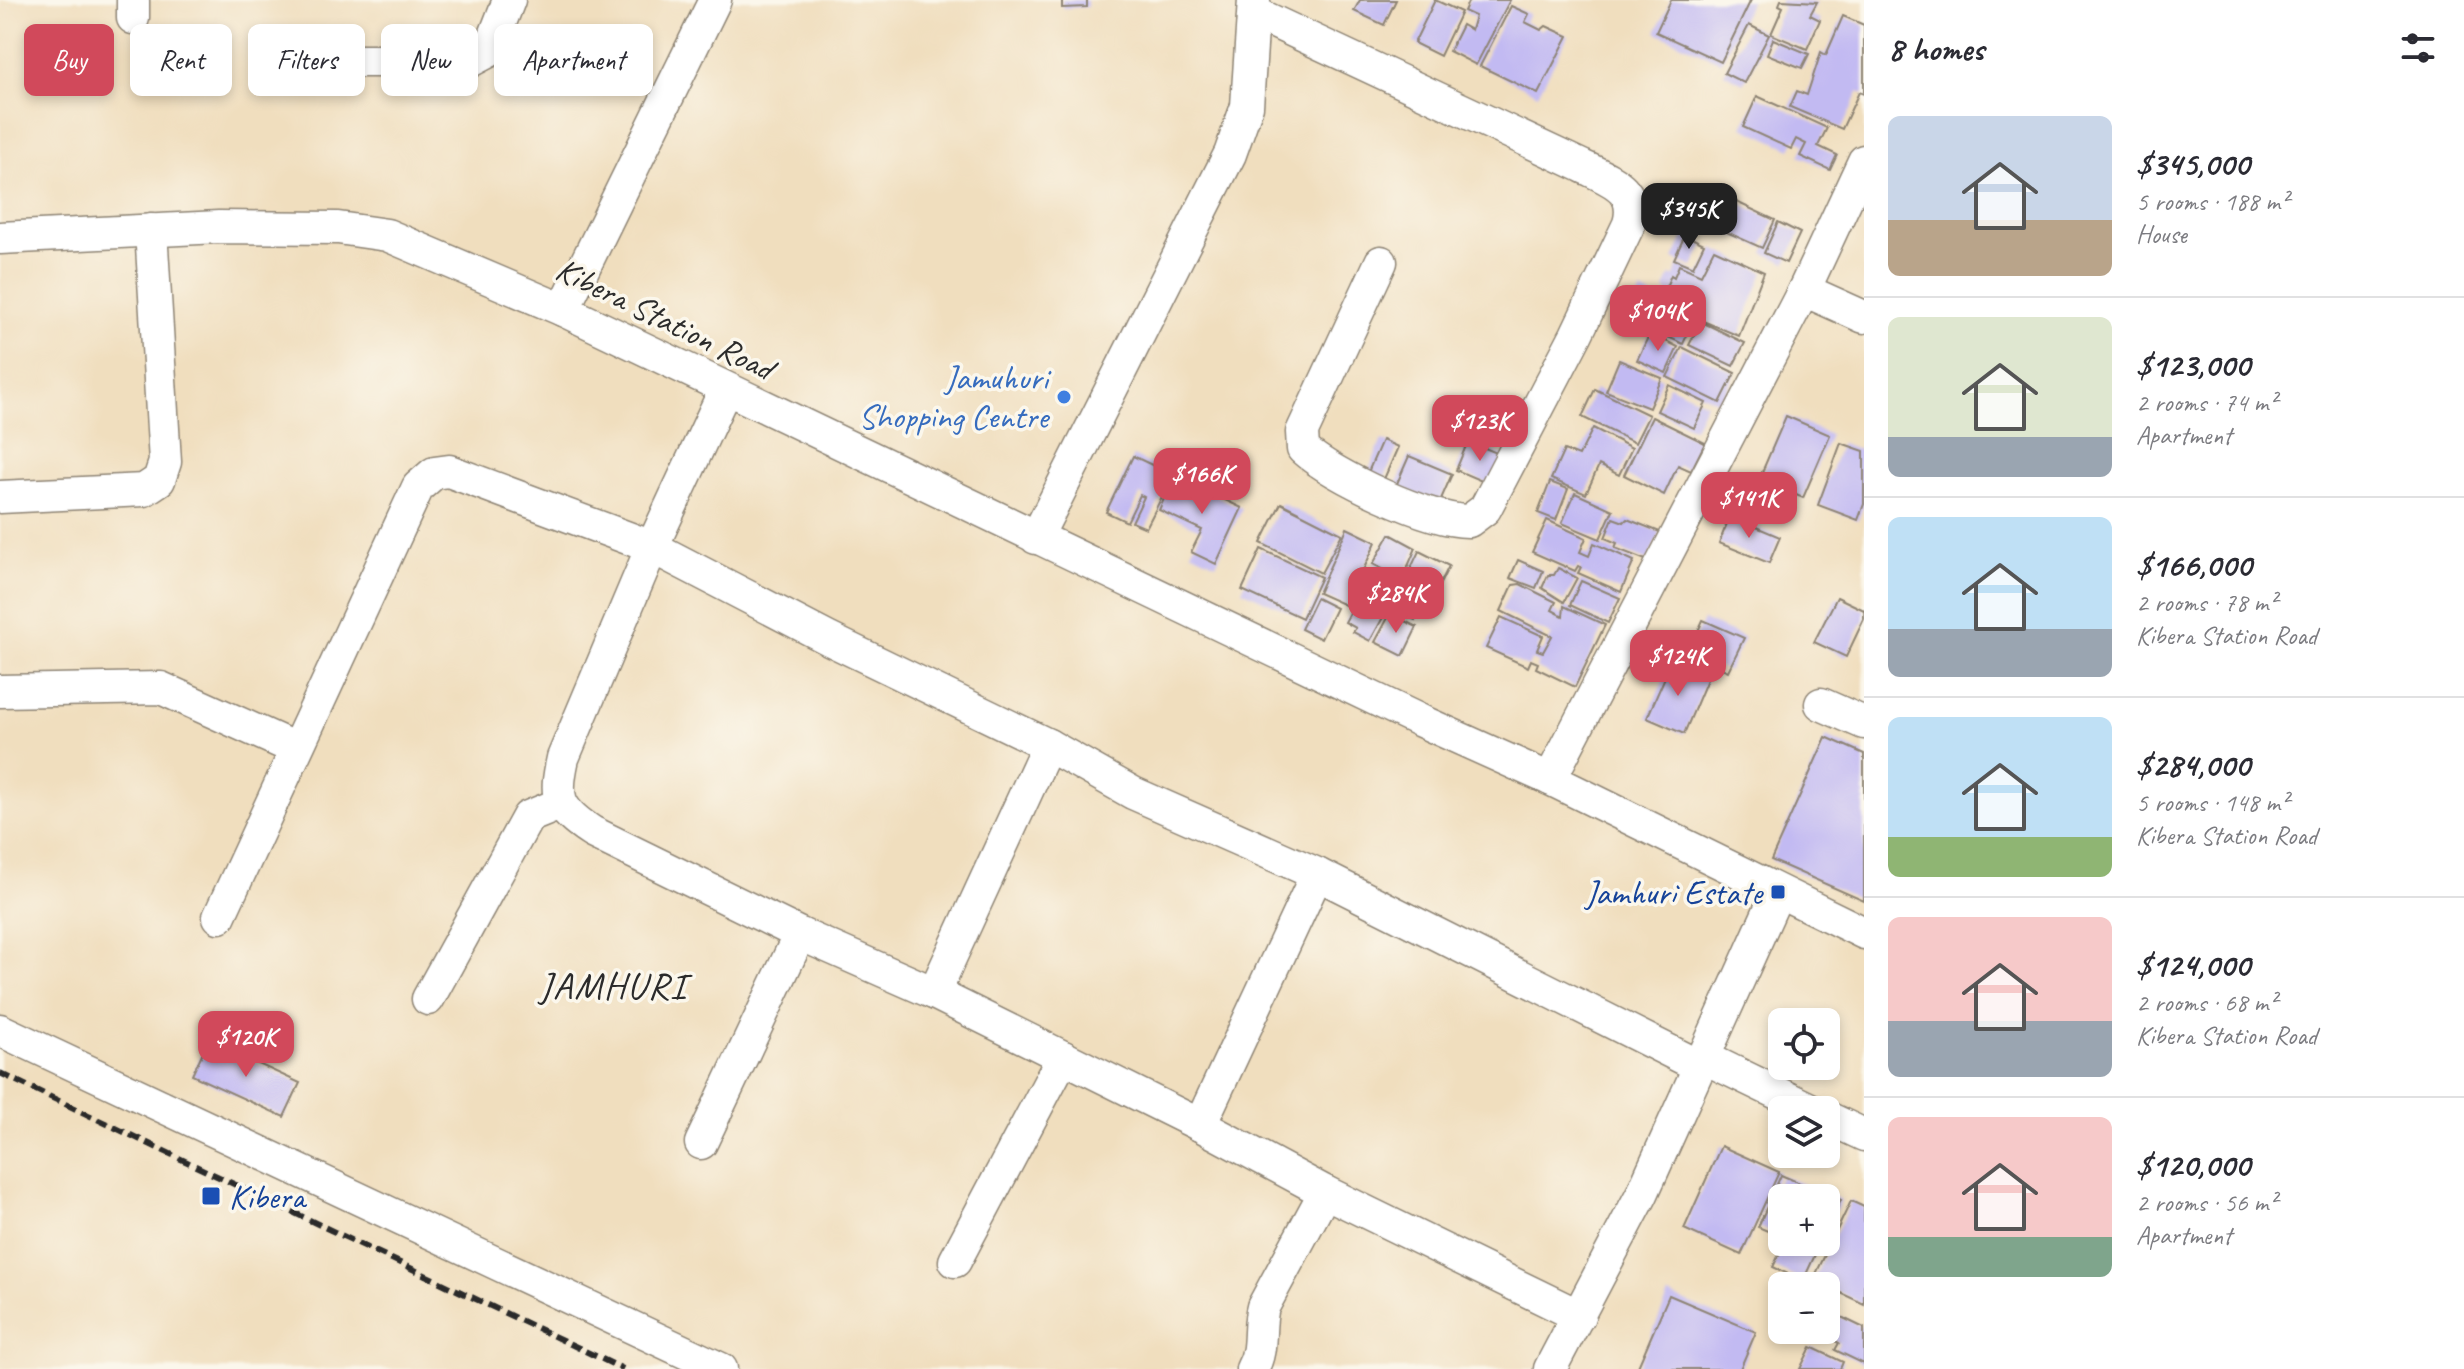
<!DOCTYPE html>
<meta charset="utf-8">
<style>
:root{--surface:#fff;--page:#f7f7f7;--text:#2b2b33;--muted:#7c7c81;--line:#e1e1e2;--accent:#d1495b}
body{margin:0;font-family:Caveat,sans-serif;background:var(--page);color:var(--text);height:100vh;display:flex;flex-direction:column;font-size:30px;white-space:nowrap}
*{box-sizing:border-box;margin:0}
p{font-size:26px;color:var(--muted)}
.icon{flex:none;width:44px;height:44px;fill:none;stroke:currentColor;stroke-width:2;stroke-linecap:round;stroke-linejoin:round}
.map{position:relative;flex:1;overflow:hidden}
.panel{display:flex;flex-direction:column;background:var(--surface);width:600px}
.panel>*{flex:none}
.hud{position:absolute;left:24px;top:24px;width:760px;height:72px;display:flex;gap:16px}
.tools{position:absolute;left:1768px;top:1008px;display:grid;gap:16px}
.tools a{display:grid;place-items:center;width:72px;height:72px;border-radius:12px;background:var(--surface);box-shadow:0 4px 12px #0003;font-size:40px}
.price{position:absolute;translate:-50% -68px;padding:0 18px;border-radius:16px;background:var(--accent);color:#fff;font-size:26px;line-height:52px;filter:drop-shadow(0 2px 4px #0008)}
.price::after{content:'';position:absolute;left:50%;top:48px;width:24px;height:18px;margin-left:-12px;background:inherit;clip-path:polygon(0 0,100% 0,50% 100%)}
.price.current{background:#222;color:#fff}
ul{padding:0;list-style:none}
li{display:flex;align-items:center;gap:24px;height:200px;padding:0 24px}
li+li{border-top:2px solid var(--line)}
li span{display:grid;place-items:center;flex:none;width:224px;height:160px;border-radius:12px;color:#555}
li>.icon{margin-inline-start:auto}
span .icon{width:96px;height:96px;fill:#fffc;stroke-width:1}
li b{font-size:34px}
h2{display:flex;justify-content:space-between;align-items:center;height:96px;padding:0 24px;font-size:34px}
.pill{padding:0 28px;border-radius:12px;background:var(--surface);box-shadow:0 4px 12px #0003;font-size:28px;line-height:72px}
.pill.current{background:var(--accent);color:#fff}
main{display:flex;flex:1;min-height:0}
.map>svg:first-child{display:block}
</style>
<main>
<div class="map">
<svg width="1864" height="1369" viewBox="0 0 1864 1369">
<rect width="100%" height="100%" fill="#fbf7ec"/>
<filter id="ink" filterUnits="userSpaceOnUse"><feTurbulence type="fractalNoise" baseFrequency=".0125" numOctaves="2"/><feDisplacementMap in="SourceGraphic" scale="16" xChannelSelector="R" yChannelSelector="G"/><feConvolveMatrix kernelMatrix="1 2 1 2 8 2 1 2 1" color-interpolation-filters="sRGB"/></filter>
<filter id="wash" filterUnits="userSpaceOnUse"><feTurbulence type="fractalNoise" baseFrequency=".006" numOctaves="4" result="noise"/><feDisplacementMap in="SourceGraphic" scale="32" xChannelSelector="R" yChannelSelector="G"/><feGaussianBlur stdDeviation="1.8" result="paint"/><feColorMatrix in="noise" values="0 0 0 0 0 0 0 0 0 0 0 0 0 0 0 0 0 1.4 0 .05"/><feComposite in="paint" operator="in"/></filter>
<g filter="url(#wash)">
<rect width="100%" height="100%" fill="#f0debe"/>
<g id="blocks">
<g fill="#c2baf2">
<path d="M1062,0H1087V7L1062,8Z"/>
<path d="M1360,0H1396L1384,25L1354,11Z"/>
<path d="M1435,0L1461,12L1440,56L1414,43Z"/>
<path d="M1469,0H1510L1476,65L1449,51L1462,25L1471,30L1475,16L1464,11Z"/>
<path d="M1671,0H1751L1721,62L1656,32Z"/>
<path d="M1781,0L1817,2L1810,15L1820,20L1807,49L1771,34L1783,7L1779,5Z"/>
<path d="M1511,6L1529,14L1525,22L1541,30L1546,26L1568,36L1538,94L1480,66Z"/>
<path d="M1843,16L1864,25V94L1859,92L1842,129L1790,107L1797,91L1807,95L1821,52L1826,55Z"/>
<path d="M1749,25L1769,35L1744,83L1724,73Z"/>
<path d="M1773,39L1809,54L1802,68L1767,54Z"/>
<path d="M1757,96L1827,128L1818,146L1837,155L1830,170L1800,156L1806,144L1796,139L1791,149L1743,127Z"/>
<path d="M1715,192L1775,220L1762,248L1702,221Z"/>
<path d="M1778,222L1800,233L1786,263L1764,253Z"/>
<path d="M1685,235L1704,244L1693,267L1674,259Z"/>
<path d="M1714,249L1764,272L1739,336L1679,311L1745,343L1733,366L1689,345L1699,326L1694,320L1683,344L1653,330L1666,305L1668,292L1665,289L1671,275L1674,277L1679,265L1701,275Z"/>
<path d="M1641,291L1657,299L1641,331L1625,323Z"/>
<path d="M1650,333L1678,347L1666,373L1637,360Z"/>
<path d="M1682,347L1735,373L1720,403L1667,377Z"/>
<path d="M1619,360L1662,378L1649,408L1606,391Z"/>
<path d="M1669,385L1706,403L1694,428L1657,411Z"/>
<path d="M1595,389L1649,415L1635,443L1582,417Z"/>
<path d="M1786,416L1830,435L1803,498L1759,479Z"/>
<path d="M1652,417L1705,443L1691,471L1678,465L1664,495L1624,475Z"/>
<path d="M1593,428L1632,448L1619,475L1599,465L1586,494L1551,479L1564,450L1579,456Z"/>
<path d="M1382,440L1398,447L1381,486L1365,479Z"/>
<path d="M1468,441L1504,456L1491,485L1456,470Z"/>
<path d="M1841,443L1864,451V504L1858,520L1818,505Z"/>
<path d="M1133,456L1173,475L1146,528L1132,522L1144,497L1140,495L1127,522L1106,512Z"/>
<path d="M1409,456L1452,474L1435,513L1392,495Z"/>
<path d="M1174,476L1242,508L1216,564L1191,552L1202,530L1159,510Z"/>
<path d="M1550,482L1568,489L1556,520L1538,513Z"/>
<path d="M1575,493L1613,510L1600,539L1562,523Z"/>
<path d="M1281,503L1342,534L1321,573L1261,543Z"/>
<path d="M1730,516L1780,537L1769,563L1719,543Z"/>
<path d="M1613,518L1624,522L1627,519L1660,532L1648,561L1615,548L1617,543L1605,538Z"/>
<path d="M1547,520L1586,538L1580,552L1589,556L1594,543L1634,561L1621,592L1578,573L1581,567L1578,566L1575,571L1532,552Z"/>
<path d="M1347,528L1376,542L1347,606L1318,593Z"/>
<path d="M1390,534L1416,548L1395,596L1377,587L1386,571L1373,564Z"/>
<path d="M1261,549L1321,577L1302,618L1242,590Z"/>
<path d="M1419,551L1449,566L1426,612L1420,610L1415,620L1401,614L1405,605L1396,600Z"/>
<path d="M1518,560L1543,571L1536,588L1510,578Z"/>
<path d="M1558,568L1577,578L1564,602L1542,588L1548,575H1554Z"/>
<path d="M1581,581L1620,598L1608,623L1570,605Z"/>
<path d="M1366,583L1387,594L1386,600L1391,603L1370,641L1353,632L1356,628L1345,622Z"/>
<path d="M1520,584L1556,602L1552,610L1563,616L1564,606L1605,625L1575,687L1536,668L1538,663L1531,660L1528,667L1486,648L1501,617L1543,636L1537,650L1543,652L1552,636L1501,611L1513,585Z"/>
<path d="M1837,597L1864,610V619L1846,657L1814,642Z"/>
<path d="M1316,598L1336,608L1321,639L1301,629Z"/>
<path d="M1390,614L1417,627L1403,656L1375,642Z"/>
<path d="M1703,620L1744,638L1728,671L1688,653Z"/>
<path d="M1672,661L1708,677L1684,734L1647,718Z"/>
<path d="M1826,737L1864,754V901L1771,860Z"/>
<path d="M208,1041L300,1083L284,1117L192,1075Z"/>
<path d="M1721,1146L1779,1172L1741,1255L1684,1229Z"/>
<path d="M1781,1175L1809,1187L1804,1198H1782V1237L1758,1227Z"/>
<path d="M1812,1186L1841,1200L1826,1232V1198H1806Z"/>
<path d="M1851,1201L1864,1207V1304L1813,1280Z"/>
<path d="M1785,1242H1821L1803,1281L1773,1267Z"/>
<path d="M1669,1295L1756,1332L1740,1369H1637Z"/>
<path d="M1835,1314L1864,1328V1364L1835,1350L1839,1343L1824,1335Z"/>
<path d="M1811,1347L1843,1362L1840,1369H1800Z"/>
</g>
</g>
</g>
<g filter="url(#ink)">
<use href="#blocks" fill-opacity="0" stroke="#8e8474" stroke-width="2"/>
<g fill="none" stroke-linecap="round" stroke-linejoin="round">
<g stroke="#8e8474" stroke-width="35">
<g id="minor">
<path d="M133,0V18"/>
<path d="M1255,13L1582,166C1610,180 1639,188 1629,224L1576,335L1485,509L1469,521C1430,522 1331,475 1303,449L1302,432L1381,262"/>
<path d="M268,61H470L489,51L509,0"/>
<path d="M0,238L219,227L338,228L387,235L563,310L1421,721L1550,779L1864,933"/>
<path d="M1804,290L1864,161"/>
<path d="M563,310L715,0"/>
<path d="M725,390L652,547L563,758C554,798 557,809 592,832L800,934L934,993L1200,1125L1325,1192L1579,1316"/>
<path d="M0,497L144,490L159,480L165,462L151,230"/>
<path d="M1036,538L1230,154L1247,106L1254,0"/>
<path d="M0,691L161,688L296,749"/>
<path d="M1821,704L1864,723"/>
<path d="M1550,779L1804,290L1864,317"/>
<path d="M219,917L418,487L434,473L449,471L652,547L829,639L1048,745L1133,793L1317,874L1701,1067"/>
<path d="M934,993L1048,745"/>
<path d="M428,999L528,817L560,804"/>
<path d="M0,1030L721,1369"/>
<path d="M1705,1058L1812,1110"/>
<path d="M1826,1117L1864,1135"/>
<path d="M1200,1125L1317,874"/>
<path d="M701,1143L800,934"/>
<path d="M955,1261L1063,1057"/>
<path d="M1252,1369C1264,1348 1257,1329 1263,1307L1325,1192"/>
<path d="M1550,1369L1642,1194L1778,892"/>
</g>
</g>
<use href="#minor" stroke="#fff" stroke-width="32"/>
<path stroke="#2b2b2b" stroke-width="6" stroke-dasharray="12 6" stroke-linecap="butt" d="M0,1073L623,1369"/>
</g>
</g>
<circle fill="#3f7fe0" stroke="#fbf7ec" stroke-width="3" cx="1064" cy="397" r="8"/>
<g fill="#1a4fb4" stroke="#fbf7ec" stroke-width="3">
<rect x="1770" y="884" width="16" height="16" rx="4"/>
<rect x="201" y="1186" width="20" height="20" rx="4"/>
</g>
<g text-anchor="middle" stroke-width="7" stroke-linejoin="round" paint-order="stroke">
<g font-size="34" fill="#2b2b2b" stroke="#fbf7ec">
<text transform="translate(665 318) rotate(26)" y="12">Kibera Station Road</text>
</g>
<g font-size="34" fill="#366cbe" stroke="#fbf7ec" text-anchor="end">
<text x="1048" y="389">Jamuhuri<tspan x="1048" dy="39">Shopping Centre</tspan></text>
</g>
<g font-size="34" fill="#164399" stroke="#fbf7ec" text-anchor="end">
<text x="1762" y="904">Jamhuri Estate</text>
<text x="229" y="1208" text-anchor="start">Kibera</text>
</g>
<g font-size="38" letter-spacing="2" fill="#2b2b2b" stroke="#fbf7ec">
<text x="613" y="998">JAMHURI</text>
</g>
</g>
</svg>
<div class="tools">
<a><svg class="icon" aria-label="locate" viewBox="0 0 24 24"><circle cx="12" cy="12" r="6"/><path d="M12 2v4M12 18v4M2 12h4M18 12h4"/></svg></a>
<a><svg class="icon" aria-label="layers" viewBox="0 0 24 24"><path d="M12 4l9 5-9 5-9-5zM3 14l9 5 9-5"/></svg></a>
<a>+</a>
<a>−</a>
</div>
<b class="price current" style="left:1689px;top:251px">$345K</b>
<b class="price" style="left:1658px;top:353px">$104K</b>
<b class="price" style="left:1480px;top:463px">$123K</b>
<b class="price" style="left:1202px;top:516px">$166K</b>
<b class="price" style="left:1749px;top:540px">$141K</b>
<b class="price" style="left:1396px;top:635px">$284K</b>
<b class="price" style="left:1678px;top:698px">$124K</b>
<b class="price" style="left:246px;top:1079px">$120K</b>
<div class="hud">
<a class="pill current">Buy</a>
<a class="pill">Rent</a>
<a class="pill">Filters</a>
<a class="pill">New</a>
<a class="pill">Apartment</a>
</div>
</div>
<section class="panel">
<h2>8 homes<svg class="icon" aria-label="filters" viewBox="0 0 24 24"><path d="M4 7h16M4 17h16"/><circle cx="9" cy="7" r="2"/><circle cx="15" cy="17" r="2"/></svg></h2>
<ul>
<li><span style="background:linear-gradient(#c9d6e8 65%,#b9a48a 0)"><svg class="icon" aria-label="home" viewBox="0 0 24 24"><path d="M3 11l9-7 9 7M6 9v11h12V9"/></svg></span><div><b>$345,000</b><p>5 rooms · 188 m²</p><p>House</p></div></li>
<li><span style="background:linear-gradient(#dfe7d0 75%,#9aa5b1 0)"><svg class="icon" aria-label="home" viewBox="0 0 24 24"><path d="M3 11l9-7 9 7M6 9v11h12V9"/></svg></span><div><b>$123,000</b><p>2 rooms · 74 m²</p><p>Apartment</p></div></li>
<li><span style="background:linear-gradient(#bfe0f5 70%,#9aa5b1 0)"><svg class="icon" aria-label="home" viewBox="0 0 24 24"><path d="M3 11l9-7 9 7M6 9v11h12V9"/></svg></span><div><b>$166,000</b><p>2 rooms · 78 m²</p><p>Kibera Station Road</p></div></li>
<li><span style="background:linear-gradient(#bfe0f5 75%,#8fb573 0)"><svg class="icon" aria-label="home" viewBox="0 0 24 24"><path d="M3 11l9-7 9 7M6 9v11h12V9"/></svg></span><div><b>$284,000</b><p>5 rooms · 148 m²</p><p>Kibera Station Road</p></div></li>
<li><span style="background:linear-gradient(#f6c9c9 65%,#9aa5b1 0)"><svg class="icon" aria-label="home" viewBox="0 0 24 24"><path d="M3 11l9-7 9 7M6 9v11h12V9"/></svg></span><div><b>$124,000</b><p>2 rooms · 68 m²</p><p>Kibera Station Road</p></div></li>
<li><span style="background:linear-gradient(#f6c9c9 75%,#7fa58c 0)"><svg class="icon" aria-label="home" viewBox="0 0 24 24"><path d="M3 11l9-7 9 7M6 9v11h12V9"/></svg></span><div><b>$120,000</b><p>2 rooms · 56 m²</p><p>Apartment</p></div></li>
</ul>
</section>
</main>
